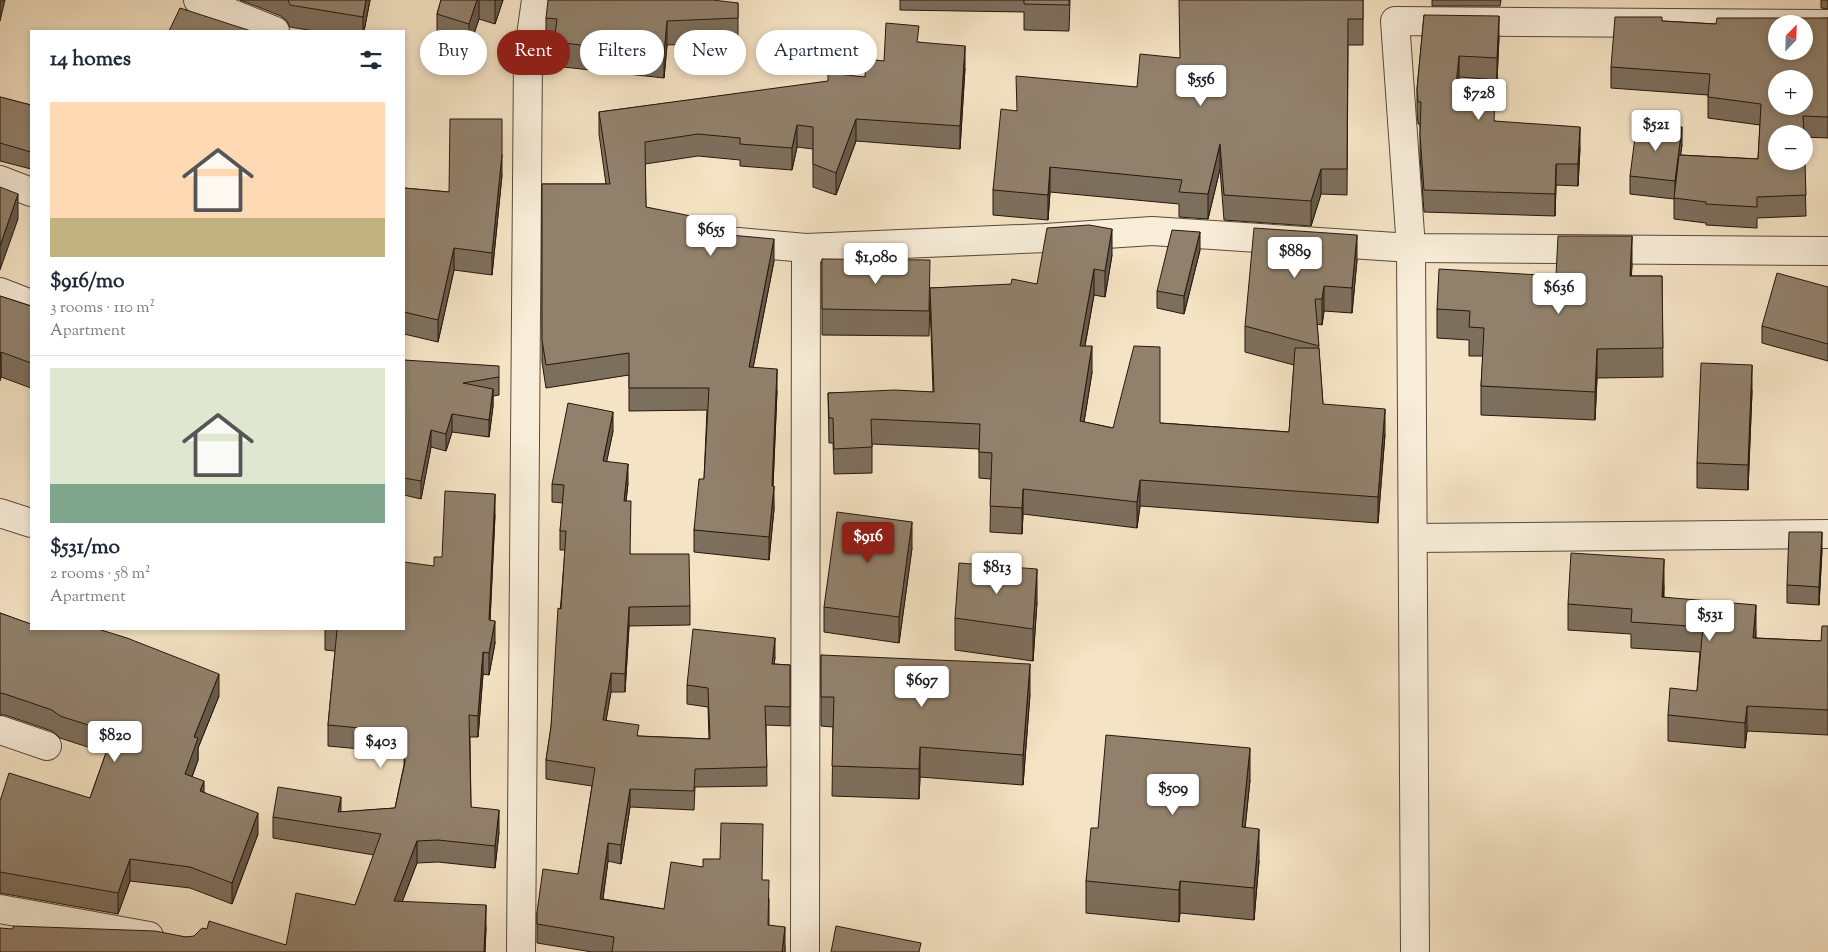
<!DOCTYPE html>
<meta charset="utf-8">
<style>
:root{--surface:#fff;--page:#f6f6f7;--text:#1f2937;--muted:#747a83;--line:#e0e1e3;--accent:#8f2418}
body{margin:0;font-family:"Sorts Mill Goudy",serif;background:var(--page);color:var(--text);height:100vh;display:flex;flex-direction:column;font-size:19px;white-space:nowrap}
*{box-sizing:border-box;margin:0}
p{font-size:16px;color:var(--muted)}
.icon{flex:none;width:28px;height:28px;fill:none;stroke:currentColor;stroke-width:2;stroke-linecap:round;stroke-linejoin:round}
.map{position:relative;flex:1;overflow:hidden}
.sheet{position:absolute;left:30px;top:30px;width:375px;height:600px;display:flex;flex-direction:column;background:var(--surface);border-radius:0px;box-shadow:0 2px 8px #0003}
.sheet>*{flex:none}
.guide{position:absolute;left:420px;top:30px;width:475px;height:45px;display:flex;gap:10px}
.needle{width:32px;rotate:23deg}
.fabs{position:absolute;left:1768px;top:15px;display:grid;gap:10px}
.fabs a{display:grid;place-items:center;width:45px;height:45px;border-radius:50%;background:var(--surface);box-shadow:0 2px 8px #0003;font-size:25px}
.price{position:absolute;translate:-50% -42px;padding:0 11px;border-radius:5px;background:#fff;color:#222;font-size:16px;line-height:32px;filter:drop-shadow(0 1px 2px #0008)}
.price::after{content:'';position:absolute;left:50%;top:30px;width:15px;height:11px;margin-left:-8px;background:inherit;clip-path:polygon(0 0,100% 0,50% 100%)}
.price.selected{background:var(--accent);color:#fff}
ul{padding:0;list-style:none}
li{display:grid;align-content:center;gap:10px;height:265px;padding:0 20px}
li+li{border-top:1px solid var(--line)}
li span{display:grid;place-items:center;height:155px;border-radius:0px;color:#555}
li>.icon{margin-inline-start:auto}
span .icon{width:90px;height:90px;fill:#fffc;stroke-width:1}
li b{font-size:21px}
h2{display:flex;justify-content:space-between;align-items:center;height:60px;padding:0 20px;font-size:21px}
.pill{padding:0 18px;border-radius:22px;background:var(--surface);box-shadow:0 2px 8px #0003;font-size:18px;line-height:45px}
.pill.selected{background:var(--accent);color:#fff}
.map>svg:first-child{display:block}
</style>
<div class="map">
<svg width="1828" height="952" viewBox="0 0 1828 952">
<rect width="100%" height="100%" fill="#f4e3c4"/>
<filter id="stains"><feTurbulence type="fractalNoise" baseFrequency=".004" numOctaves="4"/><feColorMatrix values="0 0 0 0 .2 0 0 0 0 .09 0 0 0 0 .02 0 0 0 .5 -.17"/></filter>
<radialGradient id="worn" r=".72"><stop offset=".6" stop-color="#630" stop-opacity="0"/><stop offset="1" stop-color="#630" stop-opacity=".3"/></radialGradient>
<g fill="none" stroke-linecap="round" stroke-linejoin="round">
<g stroke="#5a493a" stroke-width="30">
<g id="minor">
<path d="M198,0L275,31"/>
<path d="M0,180L31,192"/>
<path d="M738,242L806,248L1045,238L1152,231L1411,248L1828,251"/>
<path d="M0,292L31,304"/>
<path d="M0,513L31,523"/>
<path d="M1413,538L1828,534"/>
<path d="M0,730L47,746"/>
<path d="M0,909L149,936"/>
<path d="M521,952L528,57L536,0"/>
<path d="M805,952L806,248"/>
<path d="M1415,952L1411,248L1395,21L1828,24"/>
</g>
</g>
<use href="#minor" stroke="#f8edd9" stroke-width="28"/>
</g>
<g fill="#7d6f5d" stroke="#26160c">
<path d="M240,0H370L364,31H314L290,27L287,21L281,16Z"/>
<path d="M441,0H503L495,24L479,19L469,48L437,37V14Z"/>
<path d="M900,0H1070L1069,31L1024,30V12L900,10Z"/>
<path d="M1363,0V45H1348L1347,195L1321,194L1311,226L1224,220L1220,169L1208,219L1179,217V204L1050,192L1048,220L993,215V190L1016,111L1137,87L1180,58Z"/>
<path d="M1432,0H1501L1500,6H1432Z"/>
<path d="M1821,0H1828V9L1821,8Z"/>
<path d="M738,3V42L667,45L664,78L554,66V43L546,42V18Z"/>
<path d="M1424,15L1499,37L1497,80L1459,77L1457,96L1495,121L1580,148L1578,186L1556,185L1555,216L1424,212L1420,156V124H1418L1417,111V89Z"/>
<path d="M1828,18V138L1804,137L1806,216L1757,218V228L1706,225V223L1674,219V199L1630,194V176L1682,145L1680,155L1758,159L1760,125L1708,118V95L1611,88V67L1662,21L1716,24Z"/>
<path d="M919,42L965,68L960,149L856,141L836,195L813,187V149L797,147L792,170L740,166V160L698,156L645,164L646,207L707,226L712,231L774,261L753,367L777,391L773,486L774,509L769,560L694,552V530L704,479L707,410L629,411V375L546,388L542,362V184H606L599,134V112L865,77L884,61Z"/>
<path d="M0,97L31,105V169L0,161Z"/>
<path d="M502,175L492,275L454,270L438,342L404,334V188L449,192Z"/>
<path d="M1200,250L1184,314L1157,308V291Z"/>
<path d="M1112,255L1105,297L1094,295L1085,346L1092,372L1084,422L1113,428L1160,423L1289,432L1294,365L1245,352V326L1357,260L1352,313L1324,311L1322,325L1317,324L1323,404L1385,434L1378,523L1140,506L1137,528L1023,514L1022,534L990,532L991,479L979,478V449L872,444V473L834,474L833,443H829L828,393L933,392L930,301L929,336L822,335V259L930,288L1037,284Z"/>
<path d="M1632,265L1631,276H1662L1663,377L1597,378L1595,420L1481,415V386L1483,356H1469V340L1437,338V309L1556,276Z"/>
<path d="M1828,287V361L1762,343V326Z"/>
<path d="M0,296L31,306V388L1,377Z"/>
<path d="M404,360L499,377V395L493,396V406L489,437L452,432L446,451L431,447L421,499L404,495Z"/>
<path d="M1752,391L1748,490L1697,488V463Z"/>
<path d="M613,431L606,462L628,483L626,501L630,554L690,606V625L629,626L625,692H611L606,720L639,736L709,739L708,707L687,704V685L775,657L774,664L790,665V726L766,725L767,786L695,787L694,810L630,807L621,864L608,861L603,899L664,909L763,880L769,899V925L785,946V952H592L537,943V912L578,874L592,786L546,779V760L551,727L565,550H560V531L563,503L552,502V484Z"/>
<path d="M495,515L490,620L495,643L489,675L483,674L478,737H470L471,807L499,832L495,868L438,862L417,863L402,902L486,927L485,952H0L186,937L286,945L355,905L374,855L273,838V817L395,808L404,765V753L328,746V725L335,651L325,650V629H404L434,566L442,557Z"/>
<path d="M912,548L899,643L824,632V607Z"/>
<path d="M1822,550L1819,605L1787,603V585Z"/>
<path d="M1664,585V597L1756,631V638L1821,641L1828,626V735L1747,731L1745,748L1668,741V715L1697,691L1700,652L1631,648V634L1568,630V604Z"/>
<path d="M1037,602L1033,661L955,650V618Z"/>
<path d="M0,613L219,696L198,748V760L192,777L204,792L258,834L232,904L190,888L130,881L118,914L0,893V801L90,798L106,753L60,738L52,731L5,715H0Z"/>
<path d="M821,655L1030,694L1023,785L920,777L919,799L832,796L833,727L821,726Z"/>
<path d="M1250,780L1245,827L1259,861L1254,920L1180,913L1179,922L1086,913V881L1098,828Z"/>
</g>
<g fill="#665a4c" stroke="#26160c">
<path d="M1,0H5L0,21V4Z"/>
<path d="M366,0H370L364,31H363V17Z"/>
<path d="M477,0H479V19L469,48V24Z"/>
<path d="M495,0H503L495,24Z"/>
<path d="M1499,16V37L1497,80V58Z"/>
<path d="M667,21V45L664,78V54Z"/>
<path d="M965,46V68L960,149V126Z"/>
<path d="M1459,56V77L1455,117V95Z"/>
<path d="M856,119V141L836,195V173Z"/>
<path d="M797,125V147L792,170V148Z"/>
<path d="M1580,127V148L1578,186V164Z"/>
<path d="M1682,127V145L1675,199V181Z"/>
<path d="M1220,144V169L1208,219V194Z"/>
<path d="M502,154V175L492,275V253Z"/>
<path d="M1556,164V185L1555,216V194Z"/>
<path d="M1050,167V192L1048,220V195Z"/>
<path d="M1321,169V194L1311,226V201Z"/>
<path d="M18,194V219L0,270V246Z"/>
<path d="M1112,229V255L1105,297V271Z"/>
<path d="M1200,232V250L1184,314V296Z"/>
<path d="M1357,235V260L1352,313V288Z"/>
<path d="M1632,236V265L1630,304V276Z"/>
<path d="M774,239V261L749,389V367Z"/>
<path d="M454,248V270L438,342V320Z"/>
<path d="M1094,269V295L1080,372V346Z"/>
<path d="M1324,286V311L1322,325V299Z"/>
<path d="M1092,346V372L1080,447V421Z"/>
<path d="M1597,349V378L1595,420V392Z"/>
<path d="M1,352V377L0,381V356Z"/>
<path d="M1752,365V391L1748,490V465Z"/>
<path d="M777,369V391L772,508V486Z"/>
<path d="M493,389V406L489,437V420Z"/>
<path d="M1385,409V434L1378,523V497Z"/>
<path d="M613,412V431L603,480V461Z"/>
<path d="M452,414V432L446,451V434Z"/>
<path d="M431,430V447L421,499V481Z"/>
<path d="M628,464V483L624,520V501Z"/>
<path d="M1140,480V506L1137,528V502Z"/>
<path d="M774,486V509L769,560V537Z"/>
<path d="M1023,489V514L1022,534V508Z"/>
<path d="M495,494V515L489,642V620Z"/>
<path d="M912,522V548L899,643V617Z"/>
<path d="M1822,532V550L1819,605V587Z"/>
<path d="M1664,559V585L1662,622V597Z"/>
<path d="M1037,569V602L1033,661V629Z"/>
<path d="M1756,605V631L1753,663V638Z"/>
<path d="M629,607V626L625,692V674Z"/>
<path d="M495,621V643L489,675V653Z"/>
<path d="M775,638V657L772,683V664Z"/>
<path d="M483,652V674L478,737V716Z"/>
<path d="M1030,664V694L1023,785V755Z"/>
<path d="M611,673V692L603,738V720Z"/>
<path d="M219,674V696L198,748V760L185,796V774L194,737Z"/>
<path d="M1747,706V731L1745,748V723Z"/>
<path d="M920,747V777L919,799V769Z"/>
<path d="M1250,748V780L1242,859V827Z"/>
<path d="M204,781V802L200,791Z"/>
<path d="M630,789V807L621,864V845Z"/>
<path d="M341,797V818L338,812Z"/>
<path d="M499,810V832L495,868V846Z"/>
<path d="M258,813V834L232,904V883Z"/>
<path d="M1259,829V861L1254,920V888Z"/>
<path d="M417,841V863L394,923V901Z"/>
<path d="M608,843V861L600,918V899Z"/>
<path d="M130,859V881L118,914V893Z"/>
<path d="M1180,881V913L1179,922V890Z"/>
<path d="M486,905V927L485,952H484Z"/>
<path d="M785,927V952H782Z"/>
</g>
<g fill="#91816c" stroke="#26160c" fill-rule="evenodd">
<path d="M288,0H366L363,17L290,5Z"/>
<path d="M441,0H477L469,24L437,14Z"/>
<path d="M548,0H713L738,3V18L667,21L664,54L554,42L557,19L546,18Z"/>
<path d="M1024,0H1069V5L1024,4Z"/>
<path d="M1179,0H1363V19H1348L1347,169H1321L1311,201L1224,195L1220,144L1208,194L1179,192L1182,180L1050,167L1048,195L993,190L1001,109L1017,111L1016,76L1137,87L1140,54L1180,58Z"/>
<path d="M180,8L251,31H169Z"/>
<path d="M1424,15L1499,16L1497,58L1459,56L1455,95L1495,100L1494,121L1580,127L1578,164H1556L1555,194L1424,190L1420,135L1421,102H1418L1417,89Z"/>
<path d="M1615,17H1662V21L1716,24L1717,18H1828V117L1803,116L1804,134H1776V161H1804V134L1806,195L1757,197V207L1706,204V202L1674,198L1679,155L1758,159L1761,104L1708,97L1710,74L1611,67ZM1776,24H1804V51H1776ZM1776,79H1804V106H1776Z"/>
<path d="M886,23L919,26L917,42L965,46L960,126L856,119L836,173L813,164V127L797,125L792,148L740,144V138L698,134L645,142L646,207L706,219L707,226L712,231L719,234L774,239L749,367L777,369L772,486H774L769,537L694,530L699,479H704L709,388H629V353L546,365L542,340V184H610L599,112L828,81V73L865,77L866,59L884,61Z"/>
<path d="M0,97L31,105V152L0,143Z"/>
<path d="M450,119H502V154L492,253L454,248L438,320L404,312V188L449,192Z"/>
<path d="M1637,122L1682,127L1675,181L1630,176Z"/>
<path d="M0,187L18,194L0,246Z"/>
<path d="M1089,225L1112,229L1105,271L1094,269L1080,346H1092L1080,421L1113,428L1134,346L1160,347V423L1289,432L1295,348H1319L1323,404L1385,409L1378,497L1140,480L1137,502L1023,489L1022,508L990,506L992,453L979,452L980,424L871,419L872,447L834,449L833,418H829L828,393L895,390L934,392L930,288L1011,284L1012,279L1037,284L1047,228Z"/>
<path d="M1254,228L1357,235L1352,288L1324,286L1322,299H1315L1319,346L1245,326Z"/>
<path d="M1172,230L1200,232L1184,296L1157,291Z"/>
<path d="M1558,236H1632L1630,276H1662L1663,348L1597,349L1595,392L1481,386L1484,328L1469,327L1470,311L1437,309L1439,269L1556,276Z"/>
<path d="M822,259L930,260L929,311L822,309Z"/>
<path d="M1777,273L1828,287V344L1762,326Z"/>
<path d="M0,296L31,306V363L1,352L0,356Z"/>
<path d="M404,360L499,366V377L463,383L493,389L489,420L452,414L446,434L431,430L421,481L404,478Z"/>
<path d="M1701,363L1752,365L1748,465L1697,463Z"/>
<path d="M568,403L613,412L603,461L628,464L624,501H631L630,554H689L690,606L629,607L625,674L611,673L603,720L639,725L637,736L710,739L708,688L687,685L693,629L775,638L772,664L790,665V707L765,706L767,767L695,769L694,791L630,789L621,845L608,843L600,899L664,909L671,862L703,867V859H720L721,823L763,824L762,880H769L768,925L785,927L782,952H612L614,937L537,924V912L543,869L578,874L595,768L546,760L551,727L558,608L561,609L566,531H560L564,485L552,484Z"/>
<path d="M445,491L495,494L489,620L495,621L489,653L483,652L478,716L469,715L471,807L499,810L495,846L438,840L417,841L394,901L486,905L484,952H0V928L13,929V926L155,931L186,937L194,936L202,928L207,929L209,921L286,945L296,893L355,905L381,834L273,817L278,787L341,797L338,812L395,808L405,762L404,732L328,725L337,630L331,629H404V562L434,566V557H442Z"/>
<path d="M837,512L912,522L899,617L824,607Z"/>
<path d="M1789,532H1822L1819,587L1787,585Z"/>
<path d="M1571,553L1664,559L1662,597L1756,605L1753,638L1821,641L1822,626H1828V710L1747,706L1745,723L1668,715L1670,688L1697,691L1703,627L1631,622L1632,609L1568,604Z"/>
<path d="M959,563L1037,569L1033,629L955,618Z"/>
<path d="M0,613L31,624V629H98L127,638L219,674L194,737L198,738L185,774L204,781L200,791L258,813L232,883L190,867L130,859L118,893L0,872V801L9,773L90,798L113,733L60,716L52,710L5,694L0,693Z"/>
<path d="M821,655L1030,664L1023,755L920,747L919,769L832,766L834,697H821Z"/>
<path d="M1106,735L1250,748L1242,827L1259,829L1254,888L1180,881L1179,890L1086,881L1091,828H1098Z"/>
<path d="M836,926L921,943L919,952H831Z"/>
</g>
<rect width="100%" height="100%" filter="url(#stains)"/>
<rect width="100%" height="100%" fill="url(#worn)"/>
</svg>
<div class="fabs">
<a><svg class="needle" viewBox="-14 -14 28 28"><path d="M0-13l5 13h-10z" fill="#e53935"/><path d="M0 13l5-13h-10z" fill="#747a83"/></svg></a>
<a>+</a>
<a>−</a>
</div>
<b class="price" style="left:1201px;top:107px">$556</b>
<b class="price" style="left:1479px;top:121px">$728</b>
<b class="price" style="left:1656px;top:152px">$521</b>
<b class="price" style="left:711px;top:257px">$655</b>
<b class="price" style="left:1295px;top:279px">$889</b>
<b class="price" style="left:876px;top:285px">$1,080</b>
<b class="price" style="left:1559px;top:315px">$636</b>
<b class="price selected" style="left:868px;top:564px">$916</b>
<b class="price" style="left:997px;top:595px">$813</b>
<b class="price" style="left:1710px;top:642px">$531</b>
<b class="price" style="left:922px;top:708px">$697</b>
<b class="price" style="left:115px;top:763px">$820</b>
<b class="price" style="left:381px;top:769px">$403</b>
<b class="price" style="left:1173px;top:816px">$509</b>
<div class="guide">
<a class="pill">Buy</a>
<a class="pill selected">Rent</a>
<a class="pill">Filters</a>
<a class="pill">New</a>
<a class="pill">Apartment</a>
</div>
<section class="sheet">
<h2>14 homes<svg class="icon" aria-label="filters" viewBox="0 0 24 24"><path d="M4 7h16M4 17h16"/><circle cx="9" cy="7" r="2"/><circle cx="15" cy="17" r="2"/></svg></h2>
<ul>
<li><span style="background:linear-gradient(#ffd9b3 75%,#c2b280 0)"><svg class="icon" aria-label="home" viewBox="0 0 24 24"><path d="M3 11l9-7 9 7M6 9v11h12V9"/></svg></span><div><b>$916/mo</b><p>3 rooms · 110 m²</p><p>Apartment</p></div></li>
<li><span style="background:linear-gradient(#dfe7d0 75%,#7fa58c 0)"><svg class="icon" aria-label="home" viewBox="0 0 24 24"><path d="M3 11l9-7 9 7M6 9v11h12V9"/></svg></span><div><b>$531/mo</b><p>2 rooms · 58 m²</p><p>Apartment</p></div></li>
</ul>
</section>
</div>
